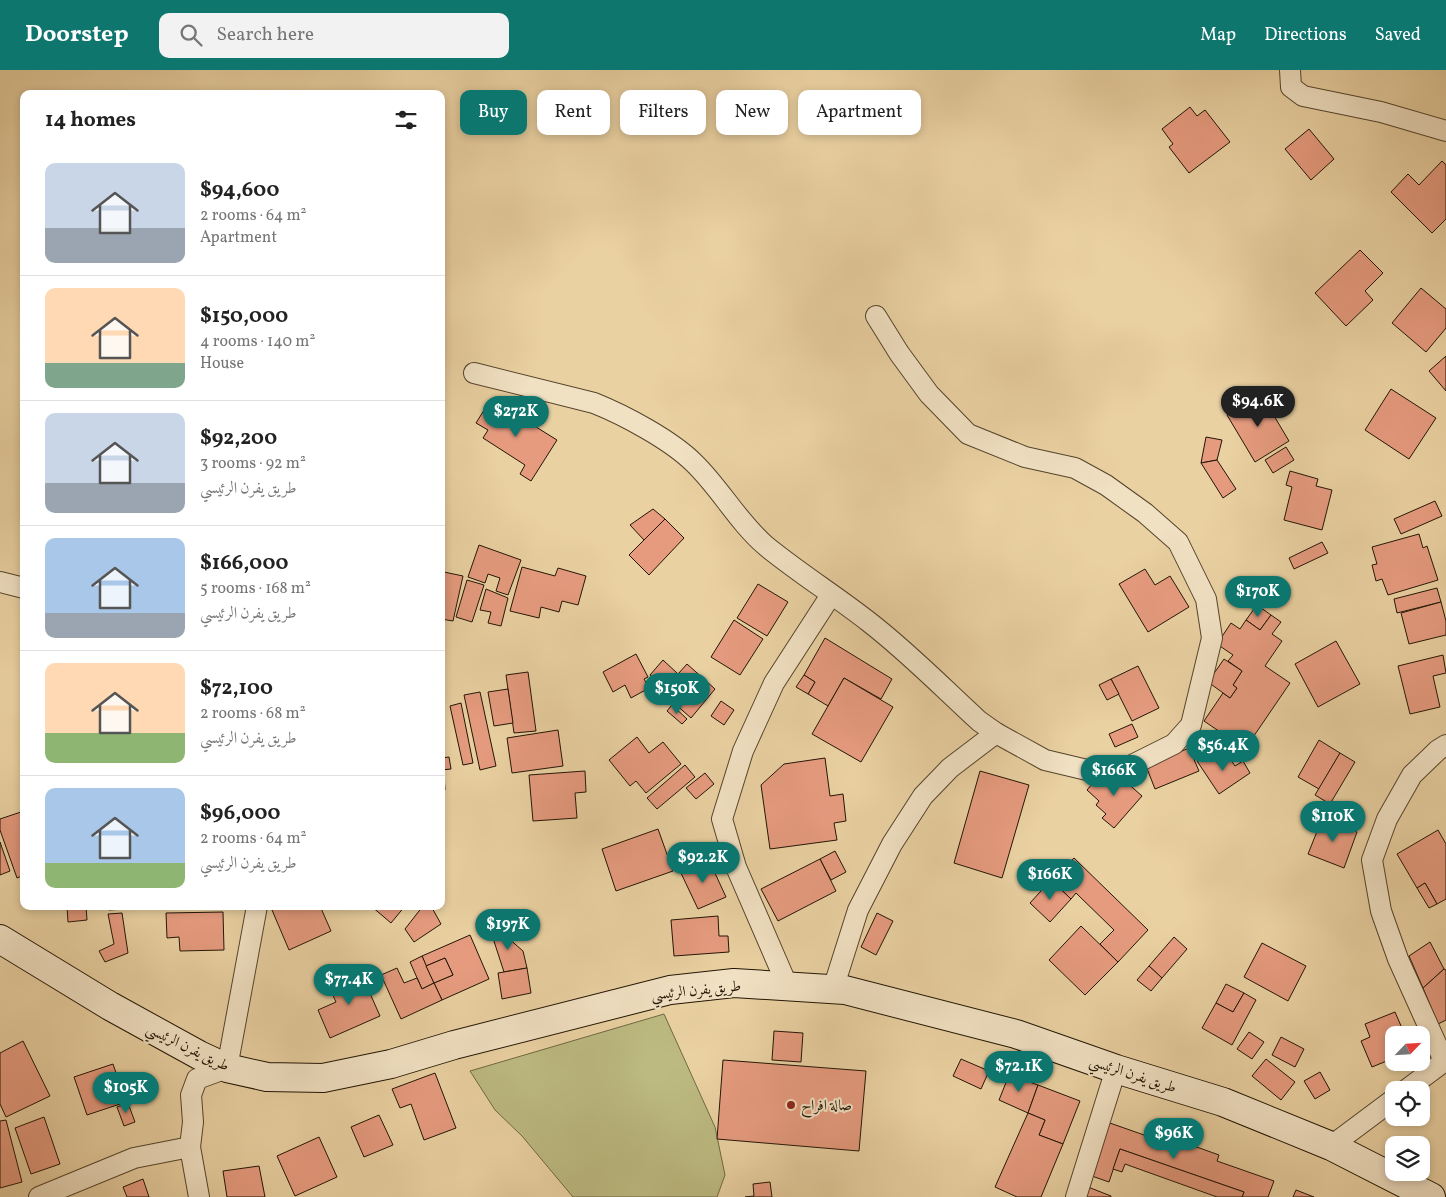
<!DOCTYPE html>
<meta charset="utf-8">
<style>
:root{--surface:#fff;--page:#f2f2f2;--text:#222;--muted:#767676;--line:#e0e0e0;--accent:#0f766e}
body{margin:0;font-family:Vollkorn,Amiri,serif;background:var(--page);color:var(--text);height:100vh;display:flex;flex-direction:column;font-size:19px;white-space:nowrap}
*{box-sizing:border-box;margin:0}
p{font-size:16px;color:var(--muted)}
.icon{flex:none;width:28px;height:28px;fill:none;stroke:currentColor;stroke-width:2;stroke-linecap:round;stroke-linejoin:round}
.map{position:relative;flex:1;overflow:hidden}
.panel{position:absolute;left:20px;top:20px;width:425px;height:820px;display:flex;flex-direction:column;background:var(--surface);border-radius:10px;box-shadow:0 2px 8px #0003}
.panel>*{flex:none}
.guide{position:absolute;left:460px;top:20px;width:475px;height:45px;display:flex;gap:10px}
.needle{width:32px;rotate:65deg}
.buttons{position:absolute;left:1385px;top:956px;display:grid;gap:10px}
.buttons a{display:grid;place-items:center;width:45px;height:45px;border-radius:10px;background:var(--surface);box-shadow:0 2px 8px #0003;font-size:25px}
.price{position:absolute;translate:-50% -42px;padding:0 11px;border-radius:18px;background:var(--accent);color:#fff;font-size:16px;line-height:32px;filter:drop-shadow(0 1px 2px #0008)}
.price::after{content:'';position:absolute;left:50%;top:30px;width:15px;height:11px;margin-left:-8px;background:inherit;clip-path:polygon(0 0,100% 0,50% 100%)}
.price.selected{background:#222;color:#fff}
ul{padding:0;list-style:none}
li{display:flex;align-items:center;gap:15px;height:125px;padding:0 25px}
li+li{border-top:1px solid var(--line)}
li span{display:grid;place-items:center;flex:none;width:140px;height:100px;border-radius:10px;color:#555}
li>.icon{margin-inline-start:auto}
span .icon{width:60px;height:60px;fill:#fffc;stroke-width:1}
li b{font-size:21px}
h2{display:flex;justify-content:space-between;align-items:center;height:60px;padding:0 25px;font-size:21px}
.pill{padding:0 18px;border-radius:10px;background:var(--surface);box-shadow:0 2px 8px #0003;font-size:18px;line-height:45px}
.pill.selected{background:var(--accent);color:#fff}
header{display:flex;align-items:center;gap:30px;box-sizing:border-box;height:70px;padding:0 25px;background:var(--accent);color:#fff}
header strong{font-size:24px}
nav{display:flex;gap:28px;margin-inline-start:auto;font-size:18px}
.search{width:350px;height:45px;background:var(--page);display:flex;align-items:center;gap:12px;box-sizing:border-box;padding:0 18px;border-radius:10px;color:var(--muted);font-size:19px}
.map>svg:first-child{display:block}
</style>
<header>
<strong>Doorstep</strong>
<div class="search"><svg class="icon" aria-label="search" viewBox="0 0 24 24"><circle cx="10" cy="10" r="6"/><path d="M15 15l6 6"/></svg>Search here</div>
<nav><a>Map</a><a>Directions</a><a>Saved</a></nav>
</header>
<div class="map">
<svg width="1446" height="1127" viewBox="0 0 1446 1127">
<rect width="100%" height="100%" fill="#ead1a2"/>
<filter id="stains"><feTurbulence type="fractalNoise" baseFrequency=".004" numOctaves="4"/><feColorMatrix values="0 0 0 0 .2 0 0 0 0 .09 0 0 0 0 .02 0 0 0 .5 -.17"/></filter>
<radialGradient id="worn" r=".72"><stop offset=".6" stop-color="#630" stop-opacity="0"/><stop offset="1" stop-color="#630" stop-opacity=".3"/></radialGradient>
<path fill="#bcba81" stroke="#6f6842" d="M664,944L715,1057L725,1105L717,1127H573L522,1066L495,1040L470,1001Z"/>
<g fill="#e69b7f" stroke="#221504">
<path d="M1190,37L1197,46L1205,40L1230,72L1189,103L1169,77L1173,74L1162,59Z"/>
<path d="M1309,59L1334,89L1311,110L1285,79Z"/>
<path d="M1442,91L1446,95V149L1432,163L1391,122L1408,104L1419,115Z"/>
<path d="M1360,180L1383,203L1365,221L1373,230L1346,256L1315,223Z"/>
<path d="M1421,218L1446,239V258L1426,282L1392,253Z"/>
<path d="M1446,286V321L1429,301Z"/>
<path d="M1391,319L1436,348L1409,389L1365,360Z"/>
<path d="M1261,324L1289,371L1255,392L1227,345Z"/>
<path d="M491,329L557,370L531,411L520,404L525,395L483,368L488,360L476,353Z"/>
<path d="M1206,367L1222,370L1217,390L1201,393Z"/>
<path d="M1286,377L1294,390L1273,403L1265,390Z"/>
<path d="M1217,390L1236,419L1223,428L1201,393Z"/>
<path d="M1290,401L1318,409L1316,416L1332,420L1322,460L1284,450L1292,417L1286,415Z"/>
<path d="M1435,431L1442,446L1401,464L1394,449Z"/>
<path d="M653,439L665,449L644,470L630,455Z"/>
<path d="M665,449L684,468L649,505L629,485Z"/>
<path d="M1419,464L1423,478L1427,476L1438,510L1388,525L1382,509L1376,511L1372,495L1377,494L1372,477Z"/>
<path d="M1322,472L1328,483L1294,499L1289,488Z"/>
<path d="M479,475L521,490L508,525L496,521L500,508L488,504L485,513L468,507Z"/>
<path d="M522,497L555,506L558,498L586,506L578,535L562,531L559,542L541,537L539,548L510,541Z"/>
<path d="M1145,499L1155,515L1170,506L1189,537L1148,562L1119,514Z"/>
<path d="M444,502L463,506L453,551L441,549V513Z"/>
<path d="M467,510L484,515L472,552L456,547Z"/>
<path d="M758,514L788,532L767,566L737,548Z"/>
<path d="M1437,518L1441,532L1397,543L1394,529Z"/>
<path d="M486,519L508,528L501,556L488,553L491,542L480,540Z"/>
<path d="M1441,532L1446,551V565L1409,574L1401,543Z"/>
<path d="M1257,535L1271,545L1260,560L1246,550Z"/>
<path d="M1271,545L1281,552L1272,564L1282,571L1265,596L1290,613L1245,679L1204,651L1223,623L1230,628L1237,618L1233,615L1242,601L1228,591L1233,585L1217,574L1231,553L1240,559L1246,550L1260,560Z"/>
<path d="M734,550L763,569L740,605L711,587Z"/>
<path d="M825,568L892,609L881,629L844,608L828,636L808,624L815,612L804,605Z"/>
<path d="M1336,571L1360,614L1318,637L1295,594Z"/>
<path d="M636,584L648,607L644,609L649,618L631,628L625,615L613,622L603,602Z"/>
<path d="M1443,585L1446,603L1433,606L1440,637L1410,644L1398,596Z"/>
<path d="M1224,589L1242,601L1233,615L1237,618L1230,628L1208,612Z"/>
<path d="M663,590L678,604L687,594L715,619L691,648L674,633L678,628L650,605Z"/>
<path d="M1138,596L1159,638L1132,651L1111,609Z"/>
<path d="M528,602L536,661L514,663L506,605Z"/>
<path d="M804,605L815,612L808,624L796,617Z"/>
<path d="M844,608L893,637L861,692L812,664Z"/>
<path d="M1111,609L1119,624L1107,630L1099,615Z"/>
<path d="M508,619L513,653L494,656L488,622Z"/>
<path d="M480,622L496,696L480,700L464,625Z"/>
<path d="M721,631L734,640L724,655L711,646Z"/>
<path d="M461,633L473,693L463,695L450,636Z"/>
<path d="M672,635L687,649L682,654L667,641Z"/>
<path d="M1132,654L1138,667L1115,677L1109,664Z"/>
<path d="M558,660L563,696L512,703L507,668Z"/>
<path d="M637,667L649,683L663,672L681,694L646,723L636,711L630,716L609,690Z"/>
<path d="M1319,670L1340,683L1319,719L1298,707Z"/>
<path d="M1189,678L1199,701L1155,719L1146,696Z"/>
<path d="M1210,683L1219,695L1229,687L1235,696L1243,691L1250,703L1219,724L1197,691Z"/>
<path d="M1340,683L1355,692L1330,734L1315,725Z"/>
<path d="M449,687L451,699L441,700V688Z"/>
<path d="M825,688L830,726L843,724L846,751L834,753L837,770L770,779L761,715L784,694Z"/>
<path d="M685,695L695,707L657,739L647,728Z"/>
<path d="M585,701L586,722L575,723L577,748L533,751L529,705Z"/>
<path d="M980,701L1029,715L1002,808L954,793Z"/>
<path d="M1102,702L1110,709L1116,703L1142,726L1114,758L1102,748L1106,744L1096,735L1099,731L1087,720Z"/>
<path d="M705,703L714,714L696,729L686,718Z"/>
<path d="M441,704H444L445,720H441Z"/>
<path d="M24,741V805L17,808L0,760V749Z"/>
<path d="M1322,749L1357,762L1344,798L1308,784Z"/>
<path d="M658,759L673,801L616,821L602,779Z"/>
<path d="M1438,760L1446,774V829L1437,834L1425,813L1417,818L1397,784Z"/>
<path d="M0,772L10,801L0,805Z"/>
<path d="M835,781L846,802L831,810L820,789Z"/>
<path d="M708,788L726,827L698,839L680,801Z"/>
<path d="M1074,788L1148,860L1118,892L1100,874L1114,860L1076,823L1071,829L1051,810Z"/>
<path d="M820,789L836,821L778,851L761,819Z"/>
<path d="M1051,810L1071,829L1050,852L1030,833Z"/>
<path d="M1425,813L1437,834L1429,838L1417,818Z"/>
<path d="M67,836H86L87,850L68,852Z"/>
<path d="M109,836H124V839L109,840Z"/>
<path d="M320,836L331,861L289,880L272,840L279,836Z"/>
<path d="M371,836H405L391,853Z"/>
<path d="M423,836H431L441,854L414,872L405,859Z"/>
<path d="M223,842L224,880L180,881L179,867L167,868L166,843Z"/>
<path d="M122,843L128,883L105,892L99,881L114,874L108,844Z"/>
<path d="M877,843L893,851L876,885L861,877Z"/>
<path d="M718,846L719,866H728L729,882L674,886L671,850Z"/>
<path d="M501,854L507,867L523,881L527,898L504,902L490,859Z"/>
<path d="M1081,856L1118,892L1085,925L1049,890Z"/>
<path d="M470,865L489,909L442,930L434,913L453,905L445,888L426,896L422,886Z"/>
<path d="M1174,867L1187,879L1162,908L1149,896Z"/>
<path d="M1430,872L1444,899L1423,918L1409,886Z"/>
<path d="M1262,873L1306,896L1288,931L1244,907Z"/>
<path d="M422,886L434,913L422,919L410,892Z"/>
<path d="M445,888L453,905L434,913L426,896Z"/>
<path d="M1149,896L1162,908L1151,921L1137,910Z"/>
<path d="M397,898L404,913L417,908L422,919L434,913L442,930L401,949L381,905Z"/>
<path d="M527,898L531,923L502,929L498,903Z"/>
<path d="M1444,899L1446,900V950L1438,954L1423,918Z"/>
<path d="M361,903L380,946L330,968L318,940L336,932L329,917Z"/>
<path d="M1226,914L1244,923L1233,942L1216,933Z"/>
<path d="M1244,923L1256,930L1232,975L1202,958L1216,933L1233,942Z"/>
<path d="M1395,942L1405,965H1394V988L1372,997L1361,971L1370,967L1365,954Z"/>
<path d="M774,961L803,963L801,992L772,990Z"/>
<path d="M1249,962L1264,972L1252,989L1237,979Z"/>
<path d="M1281,967L1304,979L1295,997L1272,985Z"/>
<path d="M23,971L50,1026L6,1047L0,1034V983Z"/>
<path d="M961,989L989,1001L981,1019L953,1006Z"/>
<path d="M1266,989L1295,1012L1281,1030L1252,1006Z"/>
<path d="M723,990L866,1001L859,1081L717,1069Z"/>
<path d="M113,994L126,1032L87,1045L74,1007Z"/>
<path d="M1320,1002L1330,1020L1315,1029L1304,1011Z"/>
<path d="M435,1003L456,1058L424,1070L411,1034L400,1038L392,1019Z"/>
<path d="M1009,1005L1038,1015L1028,1043L999,1030Z"/>
<path d="M1038,1015L1080,1031L1063,1074L1039,1065L1045,1050L1028,1043Z"/>
<path d="M128,1033L135,1052L124,1056L117,1037Z"/>
<path d="M1028,1043L1045,1050L1039,1065L1063,1074L1041,1127H1017L995,1117Z"/>
<path d="M379,1045L393,1075L364,1087L351,1057Z"/>
<path d="M44,1047L60,1094L31,1104L15,1058Z"/>
<path d="M6,1050L22,1112L0,1118V1051Z"/>
<path d="M1107,1052L1164,1072L1166,1066L1219,1085L1217,1091L1274,1111L1268,1127H1242L1244,1122L1120,1079L1109,1112L1089,1105Z"/>
<path d="M319,1067L337,1107L295,1126L277,1086Z"/>
<path d="M1120,1079L1244,1122L1242,1127H1217L1125,1094L1122,1102L1113,1099Z"/>
<path d="M259,1096L265,1127H227L223,1101Z"/>
<path d="M143,1109L149,1127H127L123,1117Z"/>
<path d="M770,1112L772,1127H745L754,1126L753,1114Z"/>
<path d="M1088,1117L1111,1126V1127H1085Z"/>
<path d="M1296,1120L1314,1127H1293Z"/>
</g>
<g fill="none" stroke-linecap="round" stroke-linejoin="round">
<g stroke="#54442c" stroke-width="22">
<g id="minor">
<path d="M1290,0L1291,17L1303,26L1381,42L1446,61"/>
<path d="M474,303L594,333C624,345 671,370 694,393C720,418 738,452 766,476C799,503 836,526 869,552C908,582 943,618 979,651L996,663L1045,690L1087,700L1130,696L1174,674L1191,655L1212,568L1206,529L1178,472L1145,443L1106,415L1075,398L1025,387L968,364L929,324L899,283L876,246"/>
<path d="M0,512L24,518"/>
<path d="M788,917L736,797L722,749L743,681L774,613L831,525"/>
<path d="M833,919L858,840L892,774L923,726L950,698L996,663"/>
<path d="M1444,991L1398,889L1381,841L1372,790L1387,749L1412,705L1438,680L1446,675"/>
<path d="M1406,1020L1446,990"/>
<path d="M1331,1076L1394,1029"/>
<path d="M39,1127L134,1088L190,1077"/>
<path d="M199,1127L190,1077L193,1052L191,1025L197,1009L227,998L257,836"/>
<path d="M1076,1127L1116,999"/>
</g>
</g>
<g stroke="#221504" stroke-width="30">
<path id="secondary" d="M0,869L110,936L199,985L227,998L267,1007L323,1008L391,994L454,975L670,920L734,913L845,920L1016,964L1116,999L1223,1032L1331,1076L1431,1127"/>
</g>
<use href="#minor" stroke="#f1e1c3" stroke-width="20"/>
<use href="#secondary" stroke="#f1e1c3" stroke-width="28"/>
</g>
<circle fill="#8f2418" stroke="#f1e1c3" stroke-width="2" cx="791" cy="1035" r="5"/>
<g text-anchor="middle" stroke-width="4" stroke-linejoin="round" paint-order="stroke">
<g font-size="15" fill="#221504" stroke="#f1e1c3">
<text transform="translate(696 920) rotate(-6)" y="5">طريق يفرن الرئيسي</text>
<text transform="translate(188 977) rotate(26)" y="5">طريق يفرن الرئيسي</text>
<text transform="translate(1133 1004) rotate(18)" y="5">طريق يفرن الرئيسي</text>
</g>
<g font-size="15" fill="#221504" stroke="#f1e1c3" text-anchor="start">
<text x="801" y="1040">صالة افراح</text>
</g>
</g>
<rect width="100%" height="100%" filter="url(#stains)"/>
<rect width="100%" height="100%" fill="url(#worn)"/>
</svg>
<div class="buttons">
<a><svg class="needle" viewBox="-14 -14 28 28"><path d="M0-13l5 13h-10z" fill="#e53935"/><path d="M0 13l5-13h-10z" fill="#767676"/></svg></a>
<a><svg class="icon" aria-label="locate" viewBox="0 0 24 24"><circle cx="12" cy="12" r="6"/><path d="M12 2v4M12 18v4M2 12h4M18 12h4"/></svg></a>
<a><svg class="icon" aria-label="layers" viewBox="0 0 24 24"><path d="M12 4l9 5-9 5-9-5zM3 14l9 5 9-5"/></svg></a>
</div>
<b class="price selected" style="left:1258px;top:358px">$94.6K</b>
<b class="price" style="left:516px;top:368px">$272K</b>
<b class="price" style="left:1258px;top:548px">$170K</b>
<b class="price" style="left:677px;top:645px">$150K</b>
<b class="price" style="left:1223px;top:702px">$56.4K</b>
<b class="price" style="left:1114px;top:727px">$166K</b>
<b class="price" style="left:1333px;top:773px">$110K</b>
<b class="price" style="left:703px;top:814px">$92.2K</b>
<b class="price" style="left:1050px;top:831px">$166K</b>
<b class="price" style="left:508px;top:881px">$197K</b>
<b class="price" style="left:349px;top:936px">$77.4K</b>
<b class="price" style="left:1019px;top:1023px">$72.1K</b>
<b class="price" style="left:126px;top:1044px">$105K</b>
<b class="price" style="left:1174px;top:1090px">$96K</b>
<div class="guide">
<a class="pill selected">Buy</a>
<a class="pill">Rent</a>
<a class="pill">Filters</a>
<a class="pill">New</a>
<a class="pill">Apartment</a>
</div>
<section class="panel">
<h2>14 homes<svg class="icon" aria-label="filters" viewBox="0 0 24 24"><path d="M4 7h16M4 17h16"/><circle cx="9" cy="7" r="2"/><circle cx="15" cy="17" r="2"/></svg></h2>
<ul>
<li><span style="background:linear-gradient(#c9d6e8 65%,#9aa5b1 0)"><svg class="icon" aria-label="home" viewBox="0 0 24 24"><path d="M3 11l9-7 9 7M6 9v11h12V9"/></svg></span><div><b>$94,600</b><p>2 rooms · 64 m²</p><p>Apartment</p></div></li>
<li><span style="background:linear-gradient(#ffd9b3 75%,#7fa58c 0)"><svg class="icon" aria-label="home" viewBox="0 0 24 24"><path d="M3 11l9-7 9 7M6 9v11h12V9"/></svg></span><div><b>$150,000</b><p>4 rooms · 140 m²</p><p>House</p></div></li>
<li><span style="background:linear-gradient(#c9d6e8 70%,#9aa5b1 0)"><svg class="icon" aria-label="home" viewBox="0 0 24 24"><path d="M3 11l9-7 9 7M6 9v11h12V9"/></svg></span><div><b>$92,200</b><p>3 rooms · 92 m²</p><p>طريق يفرن الرئيسي</p></div></li>
<li><span style="background:linear-gradient(#a9c7e8 75%,#9aa5b1 0)"><svg class="icon" aria-label="home" viewBox="0 0 24 24"><path d="M3 11l9-7 9 7M6 9v11h12V9"/></svg></span><div><b>$166,000</b><p>5 rooms · 168 m²</p><p>طريق يفرن الرئيسي</p></div></li>
<li><span style="background:linear-gradient(#ffd9b3 70%,#8fb573 0)"><svg class="icon" aria-label="home" viewBox="0 0 24 24"><path d="M3 11l9-7 9 7M6 9v11h12V9"/></svg></span><div><b>$72,100</b><p>2 rooms · 68 m²</p><p>طريق يفرن الرئيسي</p></div></li>
<li><span style="background:linear-gradient(#a9c7e8 75%,#8fb573 0)"><svg class="icon" aria-label="home" viewBox="0 0 24 24"><path d="M3 11l9-7 9 7M6 9v11h12V9"/></svg></span><div><b>$96,000</b><p>2 rooms · 64 m²</p><p>طريق يفرن الرئيسي</p></div></li>
</ul>
</section>
</div>
